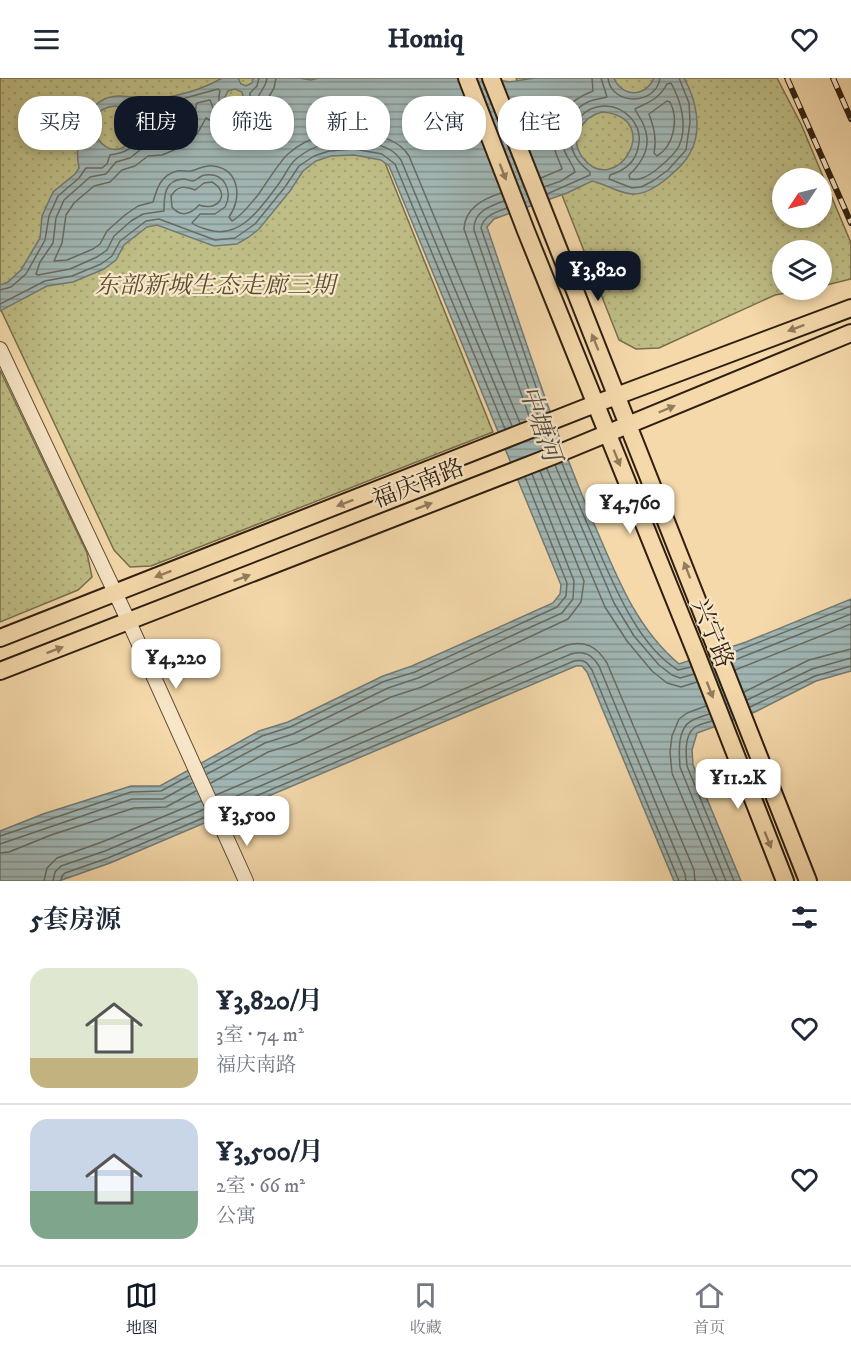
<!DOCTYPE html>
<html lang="zh">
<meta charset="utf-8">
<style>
:root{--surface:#fff;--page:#f6f6f7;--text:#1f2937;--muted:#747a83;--line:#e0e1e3;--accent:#111827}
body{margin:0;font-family:"IM FELL DW Pica","Noto Serif SC",serif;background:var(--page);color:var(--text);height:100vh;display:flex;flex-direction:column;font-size:22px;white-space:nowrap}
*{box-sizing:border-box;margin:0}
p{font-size:20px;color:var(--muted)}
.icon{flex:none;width:33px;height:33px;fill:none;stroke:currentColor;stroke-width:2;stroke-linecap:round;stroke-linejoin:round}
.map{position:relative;height:803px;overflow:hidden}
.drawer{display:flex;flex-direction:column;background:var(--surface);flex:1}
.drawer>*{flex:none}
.guide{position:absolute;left:18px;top:18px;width:816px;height:54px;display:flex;gap:12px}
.needle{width:39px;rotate:235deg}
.tools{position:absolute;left:772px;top:90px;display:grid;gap:12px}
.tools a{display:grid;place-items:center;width:60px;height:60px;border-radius:50%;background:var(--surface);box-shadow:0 3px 9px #0003;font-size:30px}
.price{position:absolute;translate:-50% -51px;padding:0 14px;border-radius:12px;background:#fff;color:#222;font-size:20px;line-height:39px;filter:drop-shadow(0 2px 3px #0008)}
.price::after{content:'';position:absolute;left:50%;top:36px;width:18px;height:14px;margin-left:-9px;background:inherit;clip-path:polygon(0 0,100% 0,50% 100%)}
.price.on{background:var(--accent);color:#fff}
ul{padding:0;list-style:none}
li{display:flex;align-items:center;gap:18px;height:150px;padding:0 30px}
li+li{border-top:2px solid var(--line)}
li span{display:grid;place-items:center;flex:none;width:168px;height:120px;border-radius:18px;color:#555}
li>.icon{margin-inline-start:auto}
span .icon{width:72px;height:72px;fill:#fffc;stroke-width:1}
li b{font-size:26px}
h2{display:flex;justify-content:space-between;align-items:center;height:72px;padding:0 30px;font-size:26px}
.pill{padding:0 21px;border-radius:24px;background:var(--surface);box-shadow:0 3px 9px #0003;font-size:21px;line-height:54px}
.pill.on{background:var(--accent);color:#fff}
header{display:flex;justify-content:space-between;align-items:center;height:78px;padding:0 30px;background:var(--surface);font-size:27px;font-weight:700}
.menu{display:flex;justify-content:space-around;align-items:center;height:84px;border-top:2px solid var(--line);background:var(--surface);font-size:16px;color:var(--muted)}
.menu a{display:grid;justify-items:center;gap:3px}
.menu .on{color:var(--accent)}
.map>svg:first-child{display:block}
</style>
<header><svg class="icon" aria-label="menu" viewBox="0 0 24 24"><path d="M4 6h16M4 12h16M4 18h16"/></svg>Homiq<svg class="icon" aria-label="heart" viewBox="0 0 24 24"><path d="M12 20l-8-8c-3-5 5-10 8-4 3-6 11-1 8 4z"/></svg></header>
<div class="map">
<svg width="851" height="803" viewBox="0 0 851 803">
<defs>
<pattern id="park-dots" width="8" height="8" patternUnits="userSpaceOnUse" patternTransform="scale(1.5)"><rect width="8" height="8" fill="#bfbe86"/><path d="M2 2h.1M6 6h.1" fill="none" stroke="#a4a373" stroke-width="1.8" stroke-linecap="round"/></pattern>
<pattern id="water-rules" width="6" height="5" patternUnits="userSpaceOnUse" patternTransform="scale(1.5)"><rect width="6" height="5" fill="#a1b7b5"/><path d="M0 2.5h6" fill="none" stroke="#849492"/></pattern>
</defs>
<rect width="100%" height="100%" fill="#f5d9ab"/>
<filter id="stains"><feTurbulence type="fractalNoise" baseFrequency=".00333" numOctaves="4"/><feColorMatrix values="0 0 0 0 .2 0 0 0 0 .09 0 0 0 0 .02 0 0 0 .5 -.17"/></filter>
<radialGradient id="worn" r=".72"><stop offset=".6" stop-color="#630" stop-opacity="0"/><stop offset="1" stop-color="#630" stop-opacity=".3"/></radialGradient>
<g fill="url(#park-dots)" stroke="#766e4b" stroke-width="1.5" fill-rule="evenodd">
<path d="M0,0H351L493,354L151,488L130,489L114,472L0,230Z"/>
<path d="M516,0H777L801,46L851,165V201L822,208V172H783V212H803L775,217L659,270L636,271L619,262ZM783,100H822V140H783Z"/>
<path d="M0,292L87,475L92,499L78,512L0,544Z"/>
</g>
<path fill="url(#water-rules)" stroke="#737a73" stroke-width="1.5" fill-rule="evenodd" d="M222,0H238L241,6L246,8L252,5L253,0H299L311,2L318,0H494C512,8 519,1 536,0C562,0 588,0 614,0C622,20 646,19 654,0H684C696,21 703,52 690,75C685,86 674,94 665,102C656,109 644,117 632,116C618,115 606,106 592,103L567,115L494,141L487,149C521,249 553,351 595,448C617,499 636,550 679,586L746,564L851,521V593L816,603L755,634L697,655L692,672L693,687L741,803H674L587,594L582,588H576L110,785L59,803H0V753L43,736L131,708H160L259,653L288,644L383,598L412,588L553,525L560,516L561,507L389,88L381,82L354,77L331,78L316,83L303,93L290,113L259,151L249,159L237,166L214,168L157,147L147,149L124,167L116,182L104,191L73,204L47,208L0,233V207L8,204L21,192L40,160L42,138L53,114L75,96L79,90C73,64 85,18 119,18C131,18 143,22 156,21C178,18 203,11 222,0ZM235,11L242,14L244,22L240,29L232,30L226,25L225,19L228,13ZM116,28C132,32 143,50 130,64C103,92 72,31 116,28ZM155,34L162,37L165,47L161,53L153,55L146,51C143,43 146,37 155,34ZM602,34C666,39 616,122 583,80C568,61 582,39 602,34Z"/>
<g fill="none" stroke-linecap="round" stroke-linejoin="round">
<g stroke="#686b62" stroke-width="1.5">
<path d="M267,0C266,8 263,10 259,17C256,22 258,29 253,35C246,45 229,47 219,39C214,34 212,28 210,22L197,25C194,30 197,37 195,44C190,54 183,53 175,58C161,68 163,70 145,68L130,80L116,84L106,96L90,99L64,122L56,140L53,165L40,184L36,196L38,197L70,191L97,179L107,172L114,158L131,143L143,136L164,133C164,119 164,102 183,101C187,101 190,103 193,103C197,102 201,97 205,97C225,94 233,114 225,129L215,136H200L192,145C197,149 203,150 209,152C241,162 263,127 280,104C285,97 289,87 296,81C315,65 340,60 365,65C380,67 392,69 401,82L512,348"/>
<path d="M276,0L274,10L267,22L264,35L251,49L238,53L227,52L206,40L197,56L181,65L174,72L162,77L148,78L135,88L122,92L110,104L94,108L74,125L66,137L62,165L54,183L67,182L93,171L100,166L107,153L125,137L138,128L153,124C157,110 161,97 177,93C182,92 187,94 191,93C200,91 204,86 214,88C240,92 242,121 229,139L232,143C243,137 250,126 258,117C266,106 279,84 288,76C309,57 339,51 366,56C383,59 399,62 409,78L520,345"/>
<path d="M608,0C611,28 656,28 660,0"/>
<path d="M671,5C681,23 688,48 679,68C674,78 664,85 656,92C648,98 640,103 630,101L629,97C643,84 652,67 644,48C642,42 637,36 635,31C649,24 659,21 667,6Z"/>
<path d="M667,23L670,24C679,41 674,68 657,78L654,75C657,61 654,50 649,36Z"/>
<path d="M541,100L562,91C560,84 555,76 554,68C551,41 569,22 593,13L592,0"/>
<path d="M212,104C231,115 219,134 199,127C191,136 181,140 172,129L171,118C178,107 185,108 195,112L204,105Z"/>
<path d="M544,109L561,103L575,94C573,86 565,78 563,68C561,50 572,31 588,24C594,21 601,21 607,19L601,0"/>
<path d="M501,115C483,121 465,130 464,151L530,341"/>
<path d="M547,116L590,97V94C541,57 597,4 631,40C638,48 641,59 638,70C635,85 623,93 610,97L609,101L632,110L641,109L653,103L668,92L686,72L690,44L689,25L679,0"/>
<path d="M504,123C490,128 473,134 474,152L538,338"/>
<path d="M507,130C496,134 483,138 481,150L545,335"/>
<path d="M0,212L11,209L26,196L45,162L49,138L58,118L79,100L86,90H102L107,86L110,77C126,75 133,70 142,57C154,62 164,63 171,49L182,47C191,40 189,32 183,24L185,20L218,11L220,13C212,41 252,47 250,15L257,8L259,0"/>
<path d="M0,226L45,203L72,198L101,186L112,178L120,163L146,143L159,141L215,162L235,160L255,146L285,109L299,88L314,78L329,73L354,71L382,76L395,86L505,351"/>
<path d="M562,385C571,409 582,433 592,457C611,500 636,567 678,592L691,589"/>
<path d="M555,387L614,525L634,558L659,587L672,597L680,600L694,596"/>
<path d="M547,391L605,529L627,563L652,593L667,605L681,609L697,604"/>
<path d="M729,576L851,528"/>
<path d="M732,583L851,536"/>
<path d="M735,592L851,546"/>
<path d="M744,614L809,582L851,571"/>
<path d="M747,622L812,591L851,580"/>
<path d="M706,628L687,635L679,641L672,658L670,674L672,695L717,803"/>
<path d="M750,629L815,598L851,588"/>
<path d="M709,636C703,638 696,640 691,643C677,651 679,675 680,689L726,803"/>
<path d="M712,643C707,645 698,646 694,650C684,658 686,677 687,688L734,803"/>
<path d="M204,690L262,658L290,649L385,603L415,594L557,529L566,518L567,505L525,399"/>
<path d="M207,696L265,665L293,656L388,610L418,600L562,535L573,521L574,503L532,396"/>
<path d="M211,705L268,674L297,665L391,619L422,609L568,541L581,524L584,503L540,393"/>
<path d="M216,717L567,567C586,562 597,569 607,585L694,792L695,803"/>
<path d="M220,725L571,576C585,572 592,577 599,588L685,796L686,803"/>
<path d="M223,732L574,583C584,581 587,584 592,592L679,803"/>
<path d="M0,758L131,714L161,713L189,698"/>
<path d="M0,766L132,721H163L192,705"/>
<path d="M0,775L9,774L51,757L134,730L166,729L196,713"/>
<path d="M44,803L47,790L57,780L102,764L201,723"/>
<path d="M53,803L55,794L61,788L105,773L205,731"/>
<path d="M61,803L62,798L65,795L108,780L208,738"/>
</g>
<g stroke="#604e37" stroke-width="16">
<path id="minor" d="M0,271L129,544L246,803"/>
</g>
<g stroke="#2e1f10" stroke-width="20">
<g id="major">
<path d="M467,0L526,153L696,575L785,803"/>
<path d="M491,0L808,803"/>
<path d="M0,560L595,326L851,230"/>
<path d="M0,593L555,377L851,255"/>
</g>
</g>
<use href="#minor" stroke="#f8e6c8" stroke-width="14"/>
<use href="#major" stroke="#f5d9ab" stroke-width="16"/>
<g stroke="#2e1f10" stroke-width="6">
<g id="rail">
<path d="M787,0L851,145"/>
<path d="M833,0L851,41"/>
</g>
</g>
<use href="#rail" stroke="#f8e6c8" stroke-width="4" stroke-dasharray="11" stroke-linecap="butt"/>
</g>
<defs><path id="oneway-solid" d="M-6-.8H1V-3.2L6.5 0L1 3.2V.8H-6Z" transform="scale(1.5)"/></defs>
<g fill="#927c5e">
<use href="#oneway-solid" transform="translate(503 94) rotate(69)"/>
<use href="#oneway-solid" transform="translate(796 250) rotate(159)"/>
<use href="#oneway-solid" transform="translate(595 264) rotate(-112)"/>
<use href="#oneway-solid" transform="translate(667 331) rotate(-23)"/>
<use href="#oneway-solid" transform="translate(617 380) rotate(68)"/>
<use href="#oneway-solid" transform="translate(345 425) rotate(159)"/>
<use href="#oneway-solid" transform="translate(424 428) rotate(-21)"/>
<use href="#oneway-solid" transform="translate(687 492) rotate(-111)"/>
<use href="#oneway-solid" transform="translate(163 496) rotate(159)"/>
<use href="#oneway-solid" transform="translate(242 500) rotate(-21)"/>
<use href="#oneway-solid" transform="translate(55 572) rotate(-21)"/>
<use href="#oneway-solid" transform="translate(710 612) rotate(69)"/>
<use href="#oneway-solid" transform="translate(768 762) rotate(68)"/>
</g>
<g text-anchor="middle" stroke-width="4.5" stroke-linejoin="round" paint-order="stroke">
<g font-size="24" font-style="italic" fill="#5a4f33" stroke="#f8e6c8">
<text x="215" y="215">东部新城生态走廊三期</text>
</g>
<g font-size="24" fill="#2e1f10" stroke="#f8e6c8">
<text transform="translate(418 405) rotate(-21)" y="8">福庆南路</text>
<text transform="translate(713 555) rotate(68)" y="8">兴宁路</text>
</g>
<g font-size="26" font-style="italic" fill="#504d42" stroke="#f8e6c8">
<text transform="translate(541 345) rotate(71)" y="9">中塘河</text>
</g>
</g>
<rect width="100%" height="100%" filter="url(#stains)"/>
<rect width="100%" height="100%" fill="url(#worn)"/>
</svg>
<div class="tools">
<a><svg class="needle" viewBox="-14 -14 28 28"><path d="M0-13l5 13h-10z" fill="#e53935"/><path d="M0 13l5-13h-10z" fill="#747a83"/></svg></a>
<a><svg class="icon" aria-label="layers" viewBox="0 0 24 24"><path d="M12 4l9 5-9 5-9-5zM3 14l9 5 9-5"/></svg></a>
</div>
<b class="price on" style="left:598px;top:224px">¥3,820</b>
<b class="price" style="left:630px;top:457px">¥4,760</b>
<b class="price" style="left:176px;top:612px">¥4,220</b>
<b class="price" style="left:738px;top:732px">¥11.2K</b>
<b class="price" style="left:247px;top:769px">¥3,500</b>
<div class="guide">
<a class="pill">买房</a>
<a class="pill on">租房</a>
<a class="pill">筛选</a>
<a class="pill">新上</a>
<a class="pill">公寓</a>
<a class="pill">住宅</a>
</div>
</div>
<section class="drawer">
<h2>5套房源<svg class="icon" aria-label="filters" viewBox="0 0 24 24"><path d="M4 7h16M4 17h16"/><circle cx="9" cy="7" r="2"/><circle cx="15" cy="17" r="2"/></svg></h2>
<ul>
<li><span style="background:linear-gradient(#dfe7d0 75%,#c2b280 0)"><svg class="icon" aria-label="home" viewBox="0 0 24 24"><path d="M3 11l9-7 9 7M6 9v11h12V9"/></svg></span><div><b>¥3,820/月</b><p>3室 · 74 m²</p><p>福庆南路</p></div><svg class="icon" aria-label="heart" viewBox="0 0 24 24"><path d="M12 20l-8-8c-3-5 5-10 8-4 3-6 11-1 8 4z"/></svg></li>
<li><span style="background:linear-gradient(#c9d6e8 60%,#7fa58c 0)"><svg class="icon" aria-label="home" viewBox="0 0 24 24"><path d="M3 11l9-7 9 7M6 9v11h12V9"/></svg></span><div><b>¥3,500/月</b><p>2室 · 66 m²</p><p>公寓</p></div><svg class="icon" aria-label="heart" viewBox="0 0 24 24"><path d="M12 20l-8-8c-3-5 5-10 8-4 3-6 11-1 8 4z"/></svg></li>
</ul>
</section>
<nav class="menu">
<a class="on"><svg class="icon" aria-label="map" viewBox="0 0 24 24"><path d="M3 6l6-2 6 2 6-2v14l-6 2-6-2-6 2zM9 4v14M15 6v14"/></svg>地图</a>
<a><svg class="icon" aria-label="saved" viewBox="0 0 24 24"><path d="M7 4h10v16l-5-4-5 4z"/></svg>收藏</a>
<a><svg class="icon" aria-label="home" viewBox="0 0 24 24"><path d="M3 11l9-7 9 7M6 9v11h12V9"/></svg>首页</a>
</nav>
